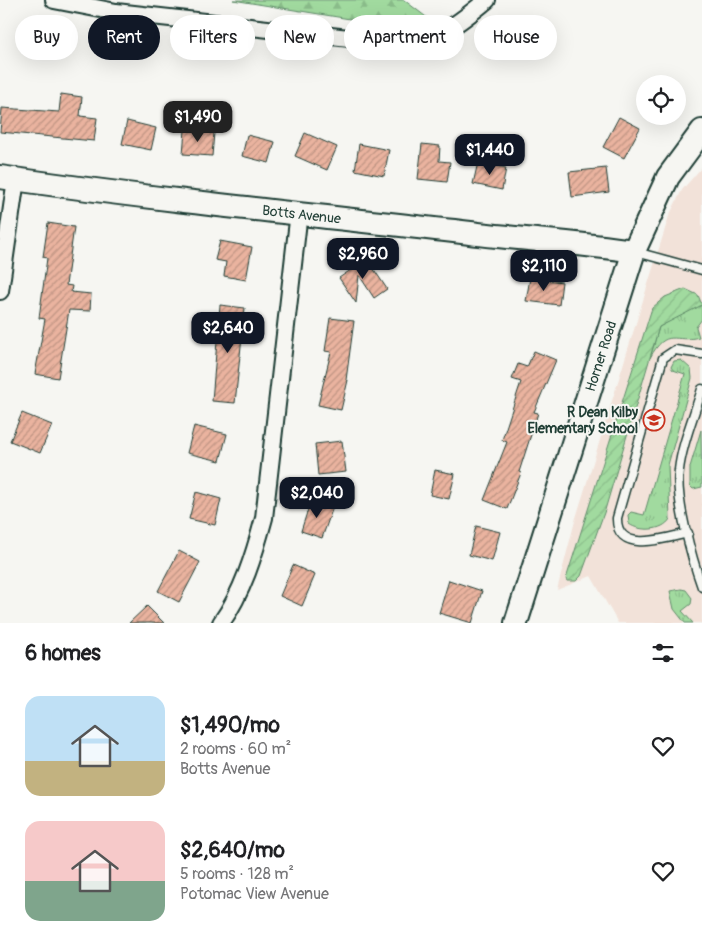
<!DOCTYPE html>
<meta charset="utf-8">
<style>
:root{--surface:#fff;--page:#f6f6f6;--text:#202124;--muted:#757577;--accent:#111827}
body{margin:0;font-family:Pangolin,sans-serif;background:var(--page);color:var(--text);height:100vh;display:flex;flex-direction:column;font-size:19px;white-space:nowrap}
*{box-sizing:border-box;margin:0}
p{font-size:16px;color:var(--muted)}
.icon{flex:none;width:28px;height:28px;fill:none;stroke:currentColor;stroke-width:2;stroke-linecap:round;stroke-linejoin:round}
.map{position:relative;height:623px;overflow:hidden}
.panel{display:flex;flex-direction:column;background:var(--surface);flex:1}
.panel>*{flex:none}
.hud{position:absolute;left:15px;top:15px;width:672px;height:45px;display:flex;gap:10px}
.controls{position:absolute;left:636px;top:75px;display:grid;gap:10px}
.controls a{display:grid;place-items:center;width:50px;height:50px;border-radius:50%;background:var(--surface);box-shadow:0 5px 20px #0002;font-size:25px}
.price{position:absolute;translate:-50% -42px;padding:0 11px;border-radius:10px;background:var(--accent);color:#fff;font-size:16px;line-height:32px;filter:drop-shadow(0 1px 2px #0008)}
.price::after{content:'';position:absolute;left:50%;top:30px;width:15px;height:11px;margin-left:-8px;background:inherit;clip-path:polygon(0 0,100% 0,50% 100%)}
.price.selected{background:#222;color:#fff}
ul{padding:0;list-style:none}
li{display:flex;align-items:center;gap:15px;height:125px;padding:0 25px}
li span{display:grid;place-items:center;flex:none;width:140px;height:100px;border-radius:15px;color:#555}
li>.icon{margin-inline-start:auto}
span .icon{width:60px;height:60px;fill:#fffc;stroke-width:1}
li b{font-size:21px}
h2{display:flex;justify-content:space-between;align-items:center;height:60px;padding:0 25px;font-size:21px}
.tag{padding:0 18px;border-radius:22px;background:var(--surface);box-shadow:0 5px 20px #0002;font-size:18px;line-height:45px}
.tag.selected{background:var(--accent);color:#fff}
.map>svg:first-child{display:block}
</style>
<div class="map">
<svg width="702" height="623" viewBox="0 0 702 623">
<defs>
<pattern id="grass-tufts" width="24" height="20" patternUnits="userSpaceOnUse" patternTransform="scale(1.25)"><rect width="24" height="20" fill="#a1da9f"/><path d="M3 7l-1-3M5 7V3M7 7l1-3M15 17l-1-3M17 17v-4M19 17l1-3" fill="none" stroke="#8abc8a"/></pattern>
<pattern id="forest-firs" width="22" height="20" patternUnits="userSpaceOnUse" patternTransform="scale(1.25)"><rect width="22" height="20" fill="#a1da9f"/><path d="M5 1l3.5 6h-7zM16 11l3.5 6h-7z" fill="#8abc8a"/></pattern>
<pattern id="garden-furrows" width="10" height="10" patternUnits="userSpaceOnUse" patternTransform="scale(1.25)"><rect width="10" height="10" fill="#a1da9f"/><path d="M-1 1l2-2M0 10L10 0M9 11l2-2" fill="none" stroke="#8abc8a"/></pattern>
<pattern id="building-hatch" width="6" height="6" patternUnits="userSpaceOnUse" patternTransform="scale(1.25)"><rect width="6" height="6" fill="#eab39f"/><path d="M-1 1l2-2M0 6l6-6M5 7l2-2" fill="none" stroke="#bd9382"/></pattern>
</defs>
<rect width="100%" height="100%" fill="#f6f6f2"/>
<filter id="ink" filterUnits="userSpaceOnUse"><feTurbulence type="fractalNoise" baseFrequency=".02" numOctaves="2"/><feDisplacementMap in="SourceGraphic" scale="10" xChannelSelector="R" yChannelSelector="G"/><feConvolveMatrix kernelMatrix="1 2 1 2 8 2 1 2 1" color-interpolation-filters="sRGB"/></filter>
<g filter="url(#ink)">
<path fill="#f2e2d9" d="M702,167V623H618L591,576L557,590L575,521L669,216L682,190Z"/>
<g fill="url(#grass-tufts)" stroke="#608c6a">
<path d="M698,305H702V319L696,327L699,337C675,344 667,326 650,358L659,327Z"/>
<path d="M681,360L691,369L692,378L668,465L670,519C663,531 640,532 629,524L628,515L631,512L644,515L685,374L673,370L671,367L674,361Z"/>
<path d="M701,430L702,487L693,489L690,486V467Z"/>
<path d="M681,589L686,590L692,598L691,604L682,611L693,623H685L674,609L670,591Z"/>
</g>
<path fill="url(#forest-firs)" stroke="#608c6a" d="M233,0H404L434,23L393,26Z"/>
<path fill="url(#garden-furrows)" stroke="#608c6a" d="M685,289L698,295L702,305L659,327L605,510L581,576L576,581H567L566,579L652,308L665,297Z"/>
<g fill="url(#building-hatch)" stroke="#1f3d34">
<path d="M61,94L82,97L80,116L97,118L94,141L0,132L2,108L59,112Z"/>
<path d="M619,117L640,128L624,158L603,147Z"/>
<path d="M127,121L156,128L151,150L122,144Z"/>
<path d="M185,130L214,133L212,156L183,154Z"/>
<path d="M305,133L337,147L327,170L295,156Z"/>
<path d="M247,135L275,142L269,163L242,156Z"/>
<path d="M359,144L389,150L384,176L355,170Z"/>
<path d="M422,144L440,146L439,161L450,162L447,182L418,179Z"/>
<path d="M478,162L506,168L502,190L473,184Z"/>
<path d="M606,168L609,192L572,197L569,172Z"/>
<path d="M48,223L74,227L66,285L72,286L71,292L91,294L90,311L69,310L58,378L35,374L45,319L39,318L47,258L43,257Z"/>
<path d="M220,241L252,247L246,280L224,276L226,262L215,260Z"/>
<path d="M367,259L387,289L374,298L359,275L356,303L339,278Z"/>
<path d="M530,278L562,282L559,305L526,301Z"/>
<path d="M220,305L245,308L235,403L212,401Z"/>
<path d="M330,318L354,321L346,380H348L341,410L318,405L331,352L325,351Z"/>
<path d="M534,351L556,360L534,412L538,413L519,472L521,473L507,509L484,500L507,442L502,440L521,382L512,379L518,364L527,367Z"/>
<path d="M22,413L52,425L40,453L10,441Z"/>
<path d="M194,426L227,434L220,461L187,453Z"/>
<path d="M342,441L346,472L318,475L315,444Z"/>
<path d="M435,470L455,474L449,499L430,495Z"/>
<path d="M196,492L221,499L215,525L189,519Z"/>
<path d="M311,500L333,507L322,538L301,531Z"/>
<path d="M476,526L500,532L492,561L469,555Z"/>
<path d="M179,551L200,562L179,602L158,591Z"/>
<path d="M293,565L315,575L302,606L280,596Z"/>
<path d="M449,580L482,591L472,623L439,613Z"/>
<path d="M147,606L164,623H129Z"/>
</g>
<g fill="none" stroke-linecap="round" stroke-linejoin="round">
<g stroke="#1f3d34" stroke-width="11">
<g id="lane">
<path d="M636,252L702,270"/>
<path d="M702,389C694,416 682,443 679,470C675,499 692,559 702,587"/>
<path d="M688,533C667,538 616,555 617,518L663,358L675,350L702,354"/>
</g>
</g>
<g stroke="#1f3d34" stroke-width="20">
<g id="street">
<path d="M54,0L116,12L403,44C442,38 457,24 487,0"/>
<path d="M0,291L16,179"/>
<path d="M221,623C243,592 254,555 264,518L299,212"/>
</g>
</g>
<g stroke="#1f3d34" stroke-width="26">
<g id="secondary">
<path id="s1" d="M0,177C151,199 302,214 454,231C514,239 574,242 634,251"/>
<path id="s2" d="M516,623L634,251L668,177L702,131"/>
</g>
</g>
<use href="#lane" stroke="#f6f6f2" stroke-width="8"/>
<use href="#street" stroke="#f6f6f2" stroke-width="16"/>
<use href="#secondary" stroke="#f6f6f2" stroke-width="22"/>
</g>
</g>
<defs>
<g id="school-ring" transform="scale(1.125)"><circle r="9.5" fill="#f6f6f2" stroke="#c8321e" stroke-width="1.5"/><path d="M0-5L7-2L0 1L-7-2ZM-4 1L0 2.5L4 1V4Q0 6-4 4Z" fill="#c8321e"/></g>
</defs>
<g fill-rule="evenodd">
<use href="#school-ring" x="654" y="420"/>
</g>
<g text-anchor="middle" stroke-width="4" stroke-linejoin="round" paint-order="stroke">
<g font-size="14" fill="#1f3d34" stroke="#f6f6f2">
<text dy="5" stroke="none"><textPath href="#s1" startOffset="304">Botts Avenue</textPath></text>
<text dy="5" stroke="none"><textPath href="#s2" startOffset="280">Horner Road</textPath></text>
</g>
<g font-size="14" font-weight="bold" fill="#1f3d34" stroke="#f6f6f2" text-anchor="end">
<text x="638" y="417">R Dean Kilby<tspan x="638" dy="16">Elementary School</tspan></text>
</g>
</g>
</svg>
<div class="controls">
<a><svg class="icon" aria-label="locate" viewBox="0 0 24 24"><circle cx="12" cy="12" r="6"/><path d="M12 2v4M12 18v4M2 12h4M18 12h4"/></svg></a>
</div>
<b class="price selected" style="left:198px;top:143px">$1,490</b>
<b class="price" style="left:490px;top:176px">$1,440</b>
<b class="price" style="left:363px;top:280px">$2,960</b>
<b class="price" style="left:544px;top:292px">$2,110</b>
<b class="price" style="left:228px;top:354px">$2,640</b>
<b class="price" style="left:317px;top:519px">$2,040</b>
<div class="hud">
<a class="tag">Buy</a>
<a class="tag selected">Rent</a>
<a class="tag">Filters</a>
<a class="tag">New</a>
<a class="tag">Apartment</a>
<a class="tag">House</a>
</div>
</div>
<section class="panel">
<h2>6 homes<svg class="icon" aria-label="filters" viewBox="0 0 24 24"><path d="M4 7h16M4 17h16"/><circle cx="9" cy="7" r="2"/><circle cx="15" cy="17" r="2"/></svg></h2>
<ul>
<li><span style="background:linear-gradient(#bfe0f5 65%,#c2b280 0)"><svg class="icon" aria-label="home" viewBox="0 0 24 24"><path d="M3 11l9-7 9 7M6 9v11h12V9"/></svg></span><div><b>$1,490/mo</b><p>2 rooms · 60 m²</p><p>Botts Avenue</p></div><svg class="icon" aria-label="heart" viewBox="0 0 24 24"><path d="M12 20l-8-8c-3-5 5-10 8-4 3-6 11-1 8 4z"/></svg></li>
<li><span style="background:linear-gradient(#f6c9c9 60%,#7fa58c 0)"><svg class="icon" aria-label="home" viewBox="0 0 24 24"><path d="M3 11l9-7 9 7M6 9v11h12V9"/></svg></span><div><b>$2,640/mo</b><p>5 rooms · 128 m²</p><p>Potomac View Avenue</p></div><svg class="icon" aria-label="heart" viewBox="0 0 24 24"><path d="M12 20l-8-8c-3-5 5-10 8-4 3-6 11-1 8 4z"/></svg></li>
</ul>
</section>
